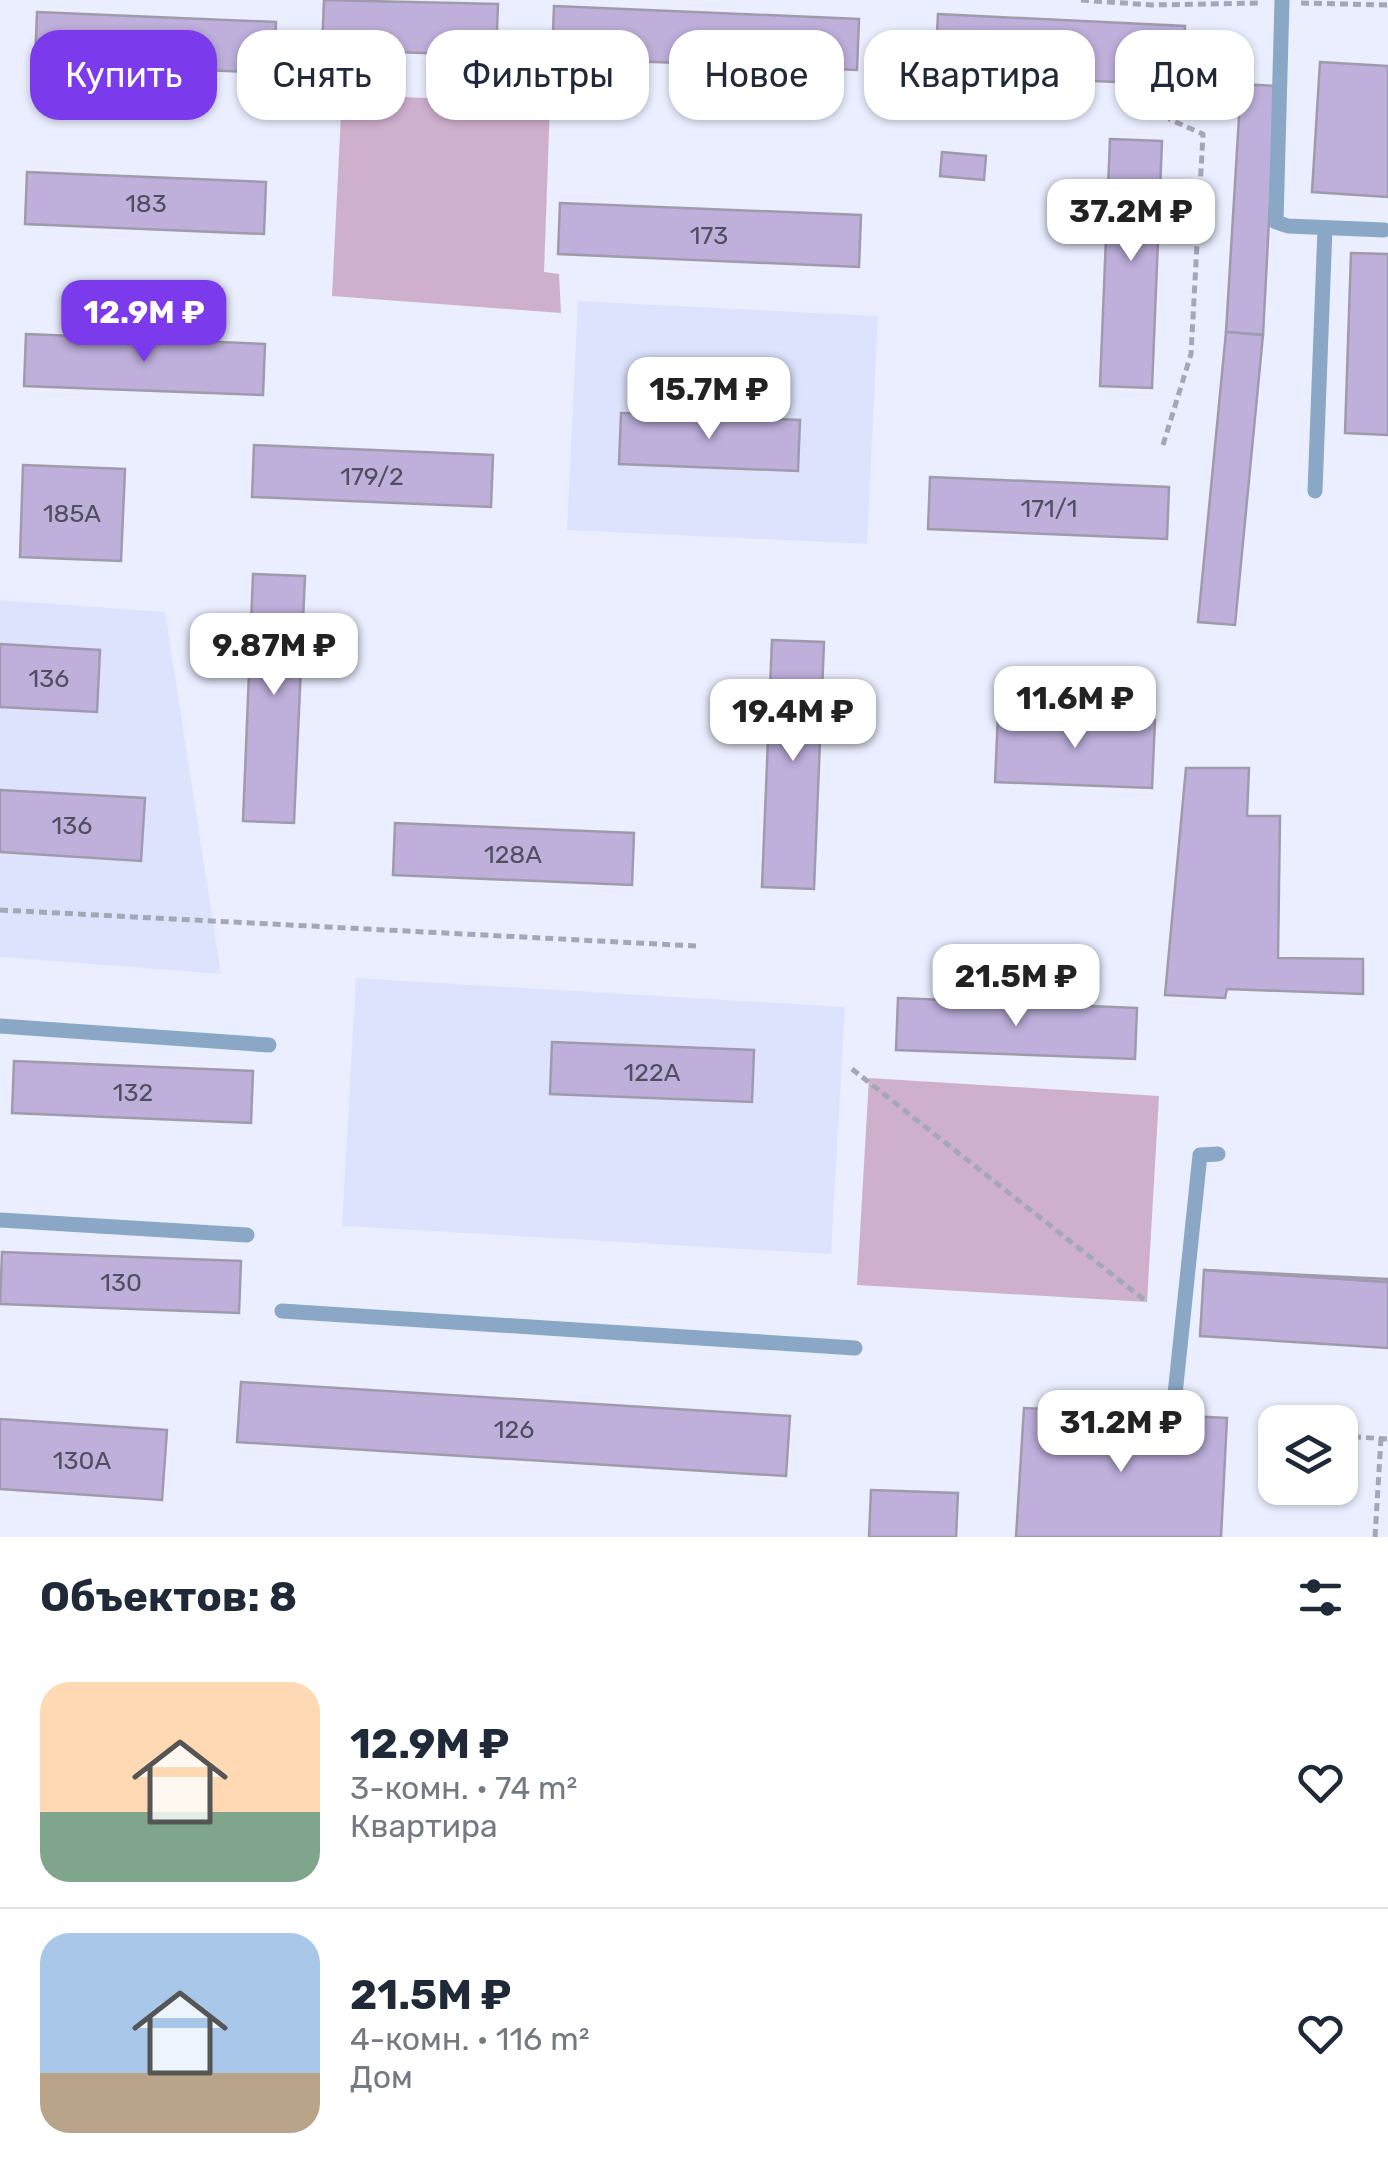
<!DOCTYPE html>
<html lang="ru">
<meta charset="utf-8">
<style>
:root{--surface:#fff;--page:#f2f2f3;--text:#1f2937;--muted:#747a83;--line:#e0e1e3;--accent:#7c3aed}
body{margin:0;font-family:Rubik,sans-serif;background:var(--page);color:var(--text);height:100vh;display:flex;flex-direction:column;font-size:38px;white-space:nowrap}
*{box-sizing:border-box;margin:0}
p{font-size:32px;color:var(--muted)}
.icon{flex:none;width:55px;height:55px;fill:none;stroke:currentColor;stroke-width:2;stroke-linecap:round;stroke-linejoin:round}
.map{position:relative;height:1537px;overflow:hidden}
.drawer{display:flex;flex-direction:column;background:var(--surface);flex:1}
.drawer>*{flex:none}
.banner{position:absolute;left:30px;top:30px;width:1330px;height:90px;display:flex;gap:20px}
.controls{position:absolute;left:1258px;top:1405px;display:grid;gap:20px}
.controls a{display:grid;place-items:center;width:100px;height:100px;border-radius:20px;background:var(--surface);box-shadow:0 2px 8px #0004;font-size:50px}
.price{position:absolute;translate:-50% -85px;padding:0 22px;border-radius:20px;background:#fff;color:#222;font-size:32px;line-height:65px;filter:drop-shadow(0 2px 5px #0008)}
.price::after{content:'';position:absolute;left:50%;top:60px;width:30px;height:22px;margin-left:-15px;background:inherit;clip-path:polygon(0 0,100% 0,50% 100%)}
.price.active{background:var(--accent);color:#fff}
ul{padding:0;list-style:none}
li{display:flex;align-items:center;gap:30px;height:250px;padding:0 40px}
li+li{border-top:2px solid var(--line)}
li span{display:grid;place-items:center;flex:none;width:280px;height:200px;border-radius:30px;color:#555}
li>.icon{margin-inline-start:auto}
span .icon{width:120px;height:120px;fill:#fffc;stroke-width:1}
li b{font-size:42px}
h2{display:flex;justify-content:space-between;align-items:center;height:120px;padding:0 40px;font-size:42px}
.tag{padding:0 35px;border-radius:30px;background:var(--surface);box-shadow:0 2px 8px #0004;font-size:35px;line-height:90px}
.tag.active{background:var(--accent);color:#fff}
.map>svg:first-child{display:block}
</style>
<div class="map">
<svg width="1388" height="1537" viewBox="0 0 1388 1537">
<rect width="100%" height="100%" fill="#eaeefe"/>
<g fill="#dde3fd">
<path d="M578,301L878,316L867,544L567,530Z"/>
<path d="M0,600L165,612L221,974L0,957Z"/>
<path d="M356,978L845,1007L831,1254L342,1226Z"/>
</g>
<g fill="#ceb0cd">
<path d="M342,94L550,104L544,272L559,274L561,313L332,296Z"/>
<path d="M869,1078L1159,1096L1147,1302L857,1285Z"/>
</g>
<g fill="#beafdb" stroke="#a09bac" stroke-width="2.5">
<path d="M324,0L498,4L496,56L322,49Z"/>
<path d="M554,6L859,19L857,70L552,58Z"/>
<path d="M37,12L276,22L274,73L35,63Z"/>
<path d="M938,14L1185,26L1182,85L935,74Z"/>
<path d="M1320,62L1388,66V197L1312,192Z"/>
<path d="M1241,84L1276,86L1263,335L1226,332Z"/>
<path d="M1110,139L1162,141L1152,388L1100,386Z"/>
<path d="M942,152L986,156L984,180L940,176Z"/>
<path d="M27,172L266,182L264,234L25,224Z"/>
<path d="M560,203L861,215L859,267L558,254Z"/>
<path d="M1351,253L1388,254V435L1345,433Z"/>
<path d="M1226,332L1263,335L1235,625L1198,622Z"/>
<path d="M26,334L265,344L263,395L24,386Z"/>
<path d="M621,413L800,420L798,471L619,464Z"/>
<path d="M254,445L493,455L491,507L252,497Z"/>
<path d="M23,465L125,469L121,561L20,557Z"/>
<path d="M930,477L1169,487L1167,539L928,529Z"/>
<path d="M253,574L305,576L294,823L243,821Z"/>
<path d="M772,640L824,642L814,889L762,887Z"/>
<path d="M0,644L100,650L97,712L0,707Z"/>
<path d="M998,714L1155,720L1152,788L995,782Z"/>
<path d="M1186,768H1249L1247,816H1280L1278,958L1363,959V994L1227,989L1225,998L1165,995Z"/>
<path d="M0,790L145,798L141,861L0,852Z"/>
<path d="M395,823L634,833L632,885L393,875Z"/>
<path d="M898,998L1137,1008L1135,1059L896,1050Z"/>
<path d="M552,1042L754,1050L752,1102L550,1094Z"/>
<path d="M14,1061L253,1071L251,1123L12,1113Z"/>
<path d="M2,1252L241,1261L239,1313L0,1304Z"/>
<path d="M1204,1270L1388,1282V1348L1200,1336Z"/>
<path d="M1204,1270L1388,1279V1282Z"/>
<path d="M241,1382L790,1416L786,1476L237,1442Z"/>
<path d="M1024,1408L1227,1418L1221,1537H1016Z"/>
<path d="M0,1419L167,1430L162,1500L0,1489Z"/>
<path d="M871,1490L958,1493L956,1537H869Z"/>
</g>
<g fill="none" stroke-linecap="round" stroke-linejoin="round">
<g stroke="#a4a8b4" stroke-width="5" stroke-dasharray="8 5" stroke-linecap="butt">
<path d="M1081,0L1152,5L1260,3"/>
<path d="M1301,3L1388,5"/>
<path d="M1163,445L1191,354L1203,134L1169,119"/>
<path d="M0,910L696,946"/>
<path d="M852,1069L1147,1302"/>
<path d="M1340,1436L1388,1439"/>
<path d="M1375,1537L1381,1438"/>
</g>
<g stroke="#8aa8c6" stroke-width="15">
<path d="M1282,0L1276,222L1288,226L1384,230"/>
<path d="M1315,491L1325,228"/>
<path d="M0,1026L269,1045"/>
<path d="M0,1220L247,1235"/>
<path d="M282,1311L855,1348"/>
<path d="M1174,1404L1200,1155L1218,1154"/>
</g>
</g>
<g text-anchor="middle" stroke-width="8" stroke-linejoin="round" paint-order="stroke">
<g font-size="25" fill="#514f5f">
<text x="146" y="212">183</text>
<text x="709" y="244">173</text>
<text x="372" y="485">179/2</text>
<text x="1049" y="517">171/1</text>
<text x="72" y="522">185А</text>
<text x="49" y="687">136</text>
<text x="72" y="834">136</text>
<text x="513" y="863">128А</text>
<text x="652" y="1081">122А</text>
<text x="133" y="1101">132</text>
<text x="121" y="1291">130</text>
<text x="514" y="1438">126</text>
<text x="82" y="1469">130А</text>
</g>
</g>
</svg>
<div class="controls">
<a><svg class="icon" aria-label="layers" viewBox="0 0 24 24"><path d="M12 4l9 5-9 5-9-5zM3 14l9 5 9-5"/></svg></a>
</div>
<b class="price" style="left:1131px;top:264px">37.2M ₽</b>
<b class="price active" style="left:144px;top:365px">12.9M ₽</b>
<b class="price" style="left:709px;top:442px">15.7M ₽</b>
<b class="price" style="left:274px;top:698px">9.87M ₽</b>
<b class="price" style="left:1075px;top:751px">11.6M ₽</b>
<b class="price" style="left:793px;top:764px">19.4M ₽</b>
<b class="price" style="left:1016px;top:1029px">21.5M ₽</b>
<b class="price" style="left:1121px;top:1475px">31.2M ₽</b>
<div class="banner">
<a class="tag active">Купить</a>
<a class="tag">Снять</a>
<a class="tag">Фильтры</a>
<a class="tag">Новое</a>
<a class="tag">Квартира</a>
<a class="tag">Дом</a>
</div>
</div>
<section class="drawer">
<h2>Объектов: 8<svg class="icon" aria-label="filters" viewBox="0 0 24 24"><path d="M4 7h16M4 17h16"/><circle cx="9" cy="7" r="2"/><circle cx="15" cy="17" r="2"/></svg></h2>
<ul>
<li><span style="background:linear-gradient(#ffd9b3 65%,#7fa58c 0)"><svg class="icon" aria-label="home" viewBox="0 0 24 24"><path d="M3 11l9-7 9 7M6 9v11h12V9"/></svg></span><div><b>12.9M ₽</b><p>3-комн. · 74 m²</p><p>Квартира</p></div><svg class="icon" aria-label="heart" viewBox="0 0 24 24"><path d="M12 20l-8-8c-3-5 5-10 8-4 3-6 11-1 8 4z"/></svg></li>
<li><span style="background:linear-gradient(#a9c7e8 70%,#b9a48a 0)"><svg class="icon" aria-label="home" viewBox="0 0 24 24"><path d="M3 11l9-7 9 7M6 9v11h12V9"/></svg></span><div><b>21.5M ₽</b><p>4-комн. · 116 m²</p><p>Дом</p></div><svg class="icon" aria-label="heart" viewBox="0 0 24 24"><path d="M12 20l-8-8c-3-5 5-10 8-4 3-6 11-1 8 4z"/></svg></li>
</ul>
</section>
